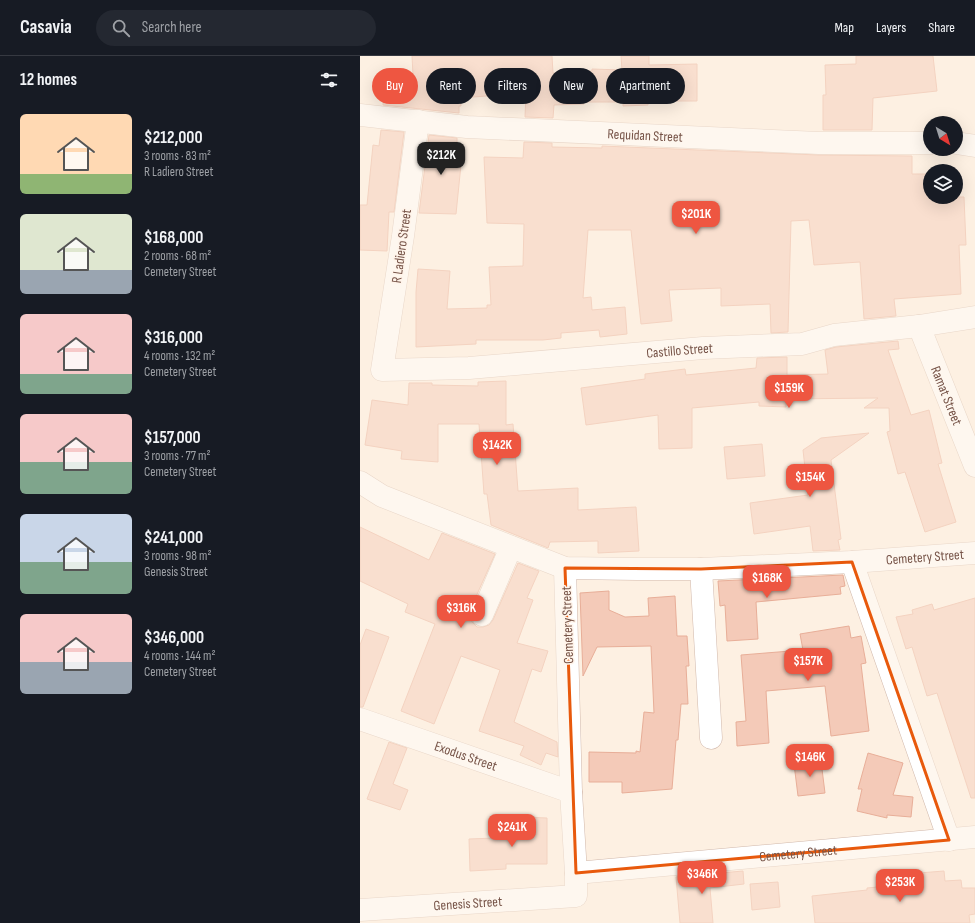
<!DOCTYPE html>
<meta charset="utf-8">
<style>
:root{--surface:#171b24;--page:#242831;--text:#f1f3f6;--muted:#9ea1a6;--line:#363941;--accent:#ee5641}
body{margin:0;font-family:"Sofia Sans Condensed",sans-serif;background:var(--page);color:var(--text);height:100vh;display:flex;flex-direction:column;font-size:15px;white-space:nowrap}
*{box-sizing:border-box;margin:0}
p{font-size:13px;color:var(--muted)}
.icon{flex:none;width:22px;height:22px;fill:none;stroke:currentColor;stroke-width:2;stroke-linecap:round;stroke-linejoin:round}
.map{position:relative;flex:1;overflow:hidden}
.side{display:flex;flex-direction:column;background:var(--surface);width:360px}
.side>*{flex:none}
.top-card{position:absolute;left:12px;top:12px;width:380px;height:36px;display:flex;gap:8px}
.needle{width:26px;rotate:142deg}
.fabs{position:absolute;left:563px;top:60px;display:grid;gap:8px}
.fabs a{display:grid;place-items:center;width:40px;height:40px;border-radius:50%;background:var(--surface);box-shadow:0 4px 16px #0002;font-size:20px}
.price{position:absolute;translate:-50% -34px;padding:0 9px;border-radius:8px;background:var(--accent);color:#fff;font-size:13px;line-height:26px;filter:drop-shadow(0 1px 2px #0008)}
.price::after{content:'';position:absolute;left:50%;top:24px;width:12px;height:9px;margin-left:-6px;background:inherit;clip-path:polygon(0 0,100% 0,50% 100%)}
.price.on{background:#222;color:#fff}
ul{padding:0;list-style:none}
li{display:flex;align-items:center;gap:12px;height:100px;padding:0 20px}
li span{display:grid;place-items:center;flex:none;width:112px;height:80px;border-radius:6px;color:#555}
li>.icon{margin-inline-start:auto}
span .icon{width:48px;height:48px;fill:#fffc;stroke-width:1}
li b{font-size:17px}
h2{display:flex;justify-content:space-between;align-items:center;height:48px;padding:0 20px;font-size:17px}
.chip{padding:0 14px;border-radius:18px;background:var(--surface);box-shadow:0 4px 16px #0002;font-size:14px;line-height:36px}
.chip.on{background:var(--accent);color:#fff}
header{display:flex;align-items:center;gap:24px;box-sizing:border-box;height:56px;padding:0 20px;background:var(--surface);border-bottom:1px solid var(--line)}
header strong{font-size:19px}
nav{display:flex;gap:22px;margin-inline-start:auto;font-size:14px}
.search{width:280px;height:36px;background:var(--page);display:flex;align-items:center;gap:10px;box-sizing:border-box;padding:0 14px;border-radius:22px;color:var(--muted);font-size:15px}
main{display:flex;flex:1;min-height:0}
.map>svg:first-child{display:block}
</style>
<header>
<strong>Casavia</strong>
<div class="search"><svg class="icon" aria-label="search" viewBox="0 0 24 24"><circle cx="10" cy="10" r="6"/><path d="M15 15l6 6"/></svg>Search here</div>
<nav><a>Map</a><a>Layers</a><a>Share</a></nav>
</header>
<main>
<section class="side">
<h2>12 homes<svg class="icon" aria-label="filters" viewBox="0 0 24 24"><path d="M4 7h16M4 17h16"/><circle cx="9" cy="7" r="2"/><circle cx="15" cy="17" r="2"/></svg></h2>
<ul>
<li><span style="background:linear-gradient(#ffd9b3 75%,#8fb573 0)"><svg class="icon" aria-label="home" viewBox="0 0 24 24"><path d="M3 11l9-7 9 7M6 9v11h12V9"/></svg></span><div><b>$212,000</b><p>3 rooms · 83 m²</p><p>R Ladiero Street</p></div></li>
<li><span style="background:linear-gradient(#dfe7d0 70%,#9aa5b1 0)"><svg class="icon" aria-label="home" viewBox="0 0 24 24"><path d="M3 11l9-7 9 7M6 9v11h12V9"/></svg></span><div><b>$168,000</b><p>2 rooms · 68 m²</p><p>Cemetery Street</p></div></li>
<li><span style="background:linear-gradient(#f6c9c9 75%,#7fa58c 0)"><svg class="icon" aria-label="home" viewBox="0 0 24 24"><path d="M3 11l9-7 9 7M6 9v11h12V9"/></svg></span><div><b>$316,000</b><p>4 rooms · 132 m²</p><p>Cemetery Street</p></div></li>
<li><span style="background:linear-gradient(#f6c9c9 60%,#7fa58c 0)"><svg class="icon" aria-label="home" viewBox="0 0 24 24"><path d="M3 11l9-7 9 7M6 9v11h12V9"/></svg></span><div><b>$157,000</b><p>3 rooms · 77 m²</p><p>Cemetery Street</p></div></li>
<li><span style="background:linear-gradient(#c9d6e8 60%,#7fa58c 0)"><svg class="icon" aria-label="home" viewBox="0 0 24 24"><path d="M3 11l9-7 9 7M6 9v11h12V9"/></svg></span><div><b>$241,000</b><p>3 rooms · 98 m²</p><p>Genesis Street</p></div></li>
<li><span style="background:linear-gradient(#f6c9c9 60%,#9aa5b1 0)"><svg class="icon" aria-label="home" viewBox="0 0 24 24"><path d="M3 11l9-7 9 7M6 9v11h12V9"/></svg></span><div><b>$346,000</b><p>4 rooms · 144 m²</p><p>Cemetery Street</p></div></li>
</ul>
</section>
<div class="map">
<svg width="615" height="867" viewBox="0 0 615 867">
<rect width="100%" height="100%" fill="#fdf0e2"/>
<g fill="#f4cab8" stroke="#e8ae98">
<path d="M52,0H192L193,17L232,15V13L262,14L261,0H289V9L337,8V45H288V49L263,50V46H224V48L194,49L193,62L165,61L166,37L100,42L101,50H99V57L23,49L26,21L53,19Z"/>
<path d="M496,0H573L577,35L513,42L512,74H463V39H466L465,9L496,8Z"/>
<path d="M21,74L44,76L34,156H29L27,195L0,194V149H7L13,89L19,90Z"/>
<path d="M69,79L97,82V89H103L96,158L59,157Z"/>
<path d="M164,86L192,87V91L242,92V90L458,99L552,100V118H570V141H604L606,189H599L601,238L534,243L536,260L504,263L500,206L454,209L449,164L431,165L428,276L411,277L410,248L361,250V232L309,234L312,265L281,268L271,174H228L223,242L231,241L232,254L265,251L267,278L240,281L239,274L201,277V282L183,284H116V288L56,291V236L58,213L90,215L87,253L127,252V249H131L129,211L163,210L164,168L127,167L124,101L163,102Z"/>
<path d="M538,285L539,293L528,294L551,359L569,354L582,407L578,408L596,466L565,476L545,416L538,418L527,376L530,375L529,352H504L518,342L426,343V351L399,350V346L332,352V392L299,393L298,359L226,369L221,332L285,323V318L325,313L326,319L396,312L397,302L427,301V319L468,318L465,294L476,291Z"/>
<path d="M146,325V369L153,368L158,435L218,432V454L276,451L279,495L238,497V485L190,486L188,492L131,469L127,438H124L119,368H78V406L41,403L42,395L5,389L12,344L48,349L49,327H72V329L118,330V326Z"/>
<path d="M509,377L471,404L481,483L478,484L480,494L453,495L450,470L394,478L390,447L448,439L443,394L461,382Z"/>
<path d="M402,388L405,420L367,423L364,391Z"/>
<path d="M0,471L69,504L82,477L135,498L110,554V560L112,566L117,571H123L129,569L133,564L158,507L179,515L167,542L173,544L157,587L188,595L181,616L172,613L154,666L197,686L198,701L186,697L181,709L160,699L164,690L119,675L140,614L101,600L74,668L41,655L75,568L45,556L48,548L0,525Z"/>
<path d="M483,519L485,530L480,531L481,538L396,546L398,583L367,585L365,549L360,550L358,525Z"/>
<path d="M249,535V554L265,561L289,560L288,542L315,540L317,580H327L329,610H326L328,648H321L318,684H316L312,733L262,737V726H229V696L276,697V695L280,696L284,656L294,657L291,590L237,591L223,620L220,537Z"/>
<path d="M615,542V742H611L577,637L567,640L552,591L546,593L536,561L553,558L552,554L572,548L574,554Z"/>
<path d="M489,570L491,582L501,580L506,607L501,608L509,675L471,680L465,630L406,635L409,687L377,690L376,666L386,665L381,599L443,594L440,578Z"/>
<path d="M6,573L29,581L3,651H0V589Z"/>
<path d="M29,686L47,692L33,728L48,734L40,754L7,743Z"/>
<path d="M508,697L543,707L533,739L553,741L551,761L527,759V762L497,755L502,733H498Z"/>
<path d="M461,705L465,737L438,740L434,708Z"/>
<path d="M161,761L187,762V808H146V813L110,815L109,783L161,781Z"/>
<path d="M383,815L384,828L350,832L353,867H320L316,821Z"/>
<path d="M584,815L585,825L601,824L602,832H615V858L609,859L610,867H455L452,840L507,834V832L559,827V817Z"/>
<path d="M418,826L420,851L392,854L390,828Z"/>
</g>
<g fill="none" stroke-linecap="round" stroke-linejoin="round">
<g stroke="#d1b8ab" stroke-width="23">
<g id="minor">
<path id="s1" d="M0,59L107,71L459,87H570"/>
<path id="s2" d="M58,65L43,180L22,314L109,312L343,292L442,288L474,279L559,270L615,261"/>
<path d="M596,87L615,90"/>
<path id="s3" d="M559,270L615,410"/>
<path id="s4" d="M0,426L22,440L205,512L277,513H341L492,506L615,497"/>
<path d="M492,506L589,784"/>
<path d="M341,513L351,682"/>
<path d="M122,559L151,491"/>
<path id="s5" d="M0,663L211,736"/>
<path id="s6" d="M216,817L615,781"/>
<path id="s7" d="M0,854L216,840V817L211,736L205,512"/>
</g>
</g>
<use href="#minor" stroke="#fff" stroke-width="22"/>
</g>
<path d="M0 0H615V867H0ZM492,506L589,784L216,817L205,512L341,513Z" fill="#fdf0e2" fill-opacity=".55" fill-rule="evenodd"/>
<path fill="none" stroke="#e8590c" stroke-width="3" stroke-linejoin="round" d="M492,506L589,784L216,817L205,512L341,513Z"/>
<g text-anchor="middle" stroke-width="3" stroke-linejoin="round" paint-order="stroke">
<g font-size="14" fill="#765347" stroke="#fff4ea">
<text dy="5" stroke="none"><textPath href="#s1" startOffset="286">Requidan Street</textPath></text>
<text transform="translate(41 190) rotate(-82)" y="5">R Ladiero Street</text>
<text dy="5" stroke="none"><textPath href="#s2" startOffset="550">Castillo Street</textPath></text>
<text dy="5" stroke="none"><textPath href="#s3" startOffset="75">Ramat Street</textPath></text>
<text dy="5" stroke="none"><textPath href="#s4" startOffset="583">Cemetery Street</textPath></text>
<text transform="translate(207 569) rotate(-92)" y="5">Cemetery Street</text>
<text dy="5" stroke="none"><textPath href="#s5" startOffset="112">Exodus Street</textPath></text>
<text dy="5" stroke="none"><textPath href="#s6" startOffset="223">Cemetery Street</textPath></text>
<text dy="5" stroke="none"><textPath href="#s7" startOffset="108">Genesis Street</textPath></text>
</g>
</g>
</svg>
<div class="fabs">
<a><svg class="needle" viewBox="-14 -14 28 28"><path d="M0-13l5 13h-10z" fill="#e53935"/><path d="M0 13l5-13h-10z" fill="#9ea1a6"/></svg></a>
<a><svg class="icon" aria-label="layers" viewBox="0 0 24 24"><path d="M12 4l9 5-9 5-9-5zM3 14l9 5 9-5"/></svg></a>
</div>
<b class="price on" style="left:81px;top:120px">$212K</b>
<b class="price" style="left:336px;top:179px">$201K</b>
<b class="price" style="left:429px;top:353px">$159K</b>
<b class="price" style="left:137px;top:410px">$142K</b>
<b class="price" style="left:450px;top:442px">$154K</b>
<b class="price" style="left:407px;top:543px">$168K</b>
<b class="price" style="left:101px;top:573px">$316K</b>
<b class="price" style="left:448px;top:626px">$157K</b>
<b class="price" style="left:450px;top:722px">$146K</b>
<b class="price" style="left:152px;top:792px">$241K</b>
<b class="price" style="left:342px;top:839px">$346K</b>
<b class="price" style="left:540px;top:847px">$253K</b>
<div class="top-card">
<a class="chip on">Buy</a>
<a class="chip">Rent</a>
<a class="chip">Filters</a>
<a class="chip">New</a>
<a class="chip">Apartment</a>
</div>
</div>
</main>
